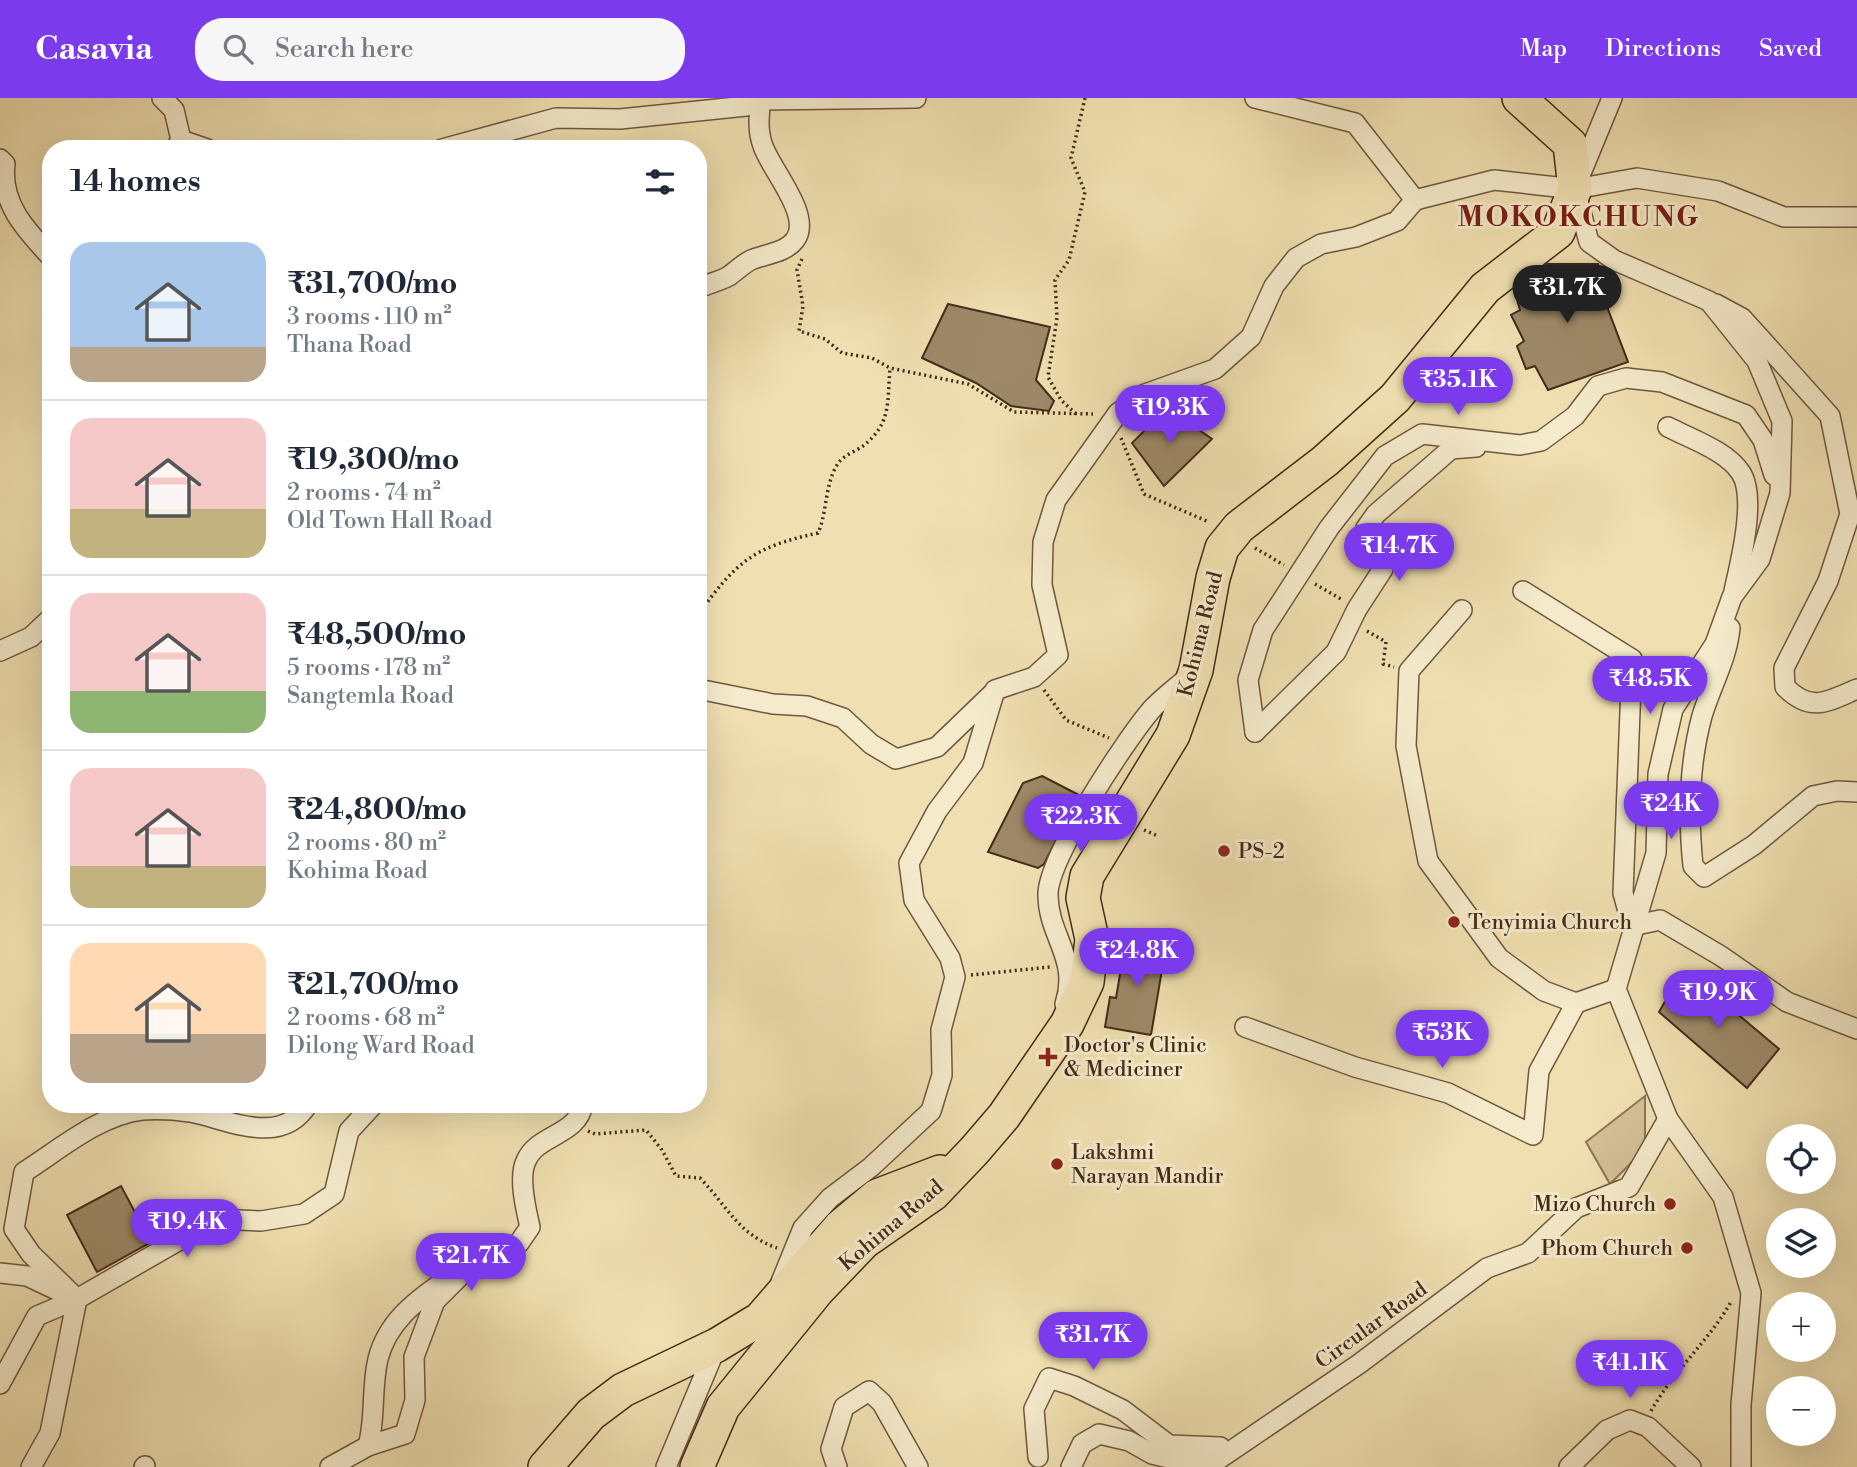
<!DOCTYPE html>
<meta charset="utf-8">
<style>
:root{--surface:#fff;--page:#f6f6f7;--text:#1f2937;--muted:#747a83;--line:#e0e1e3;--accent:#7c3aed}
body{margin:0;font-family:"Libre Bodoni",serif;background:var(--page);color:var(--text);height:100vh;display:flex;flex-direction:column;font-size:26px;white-space:nowrap}
*{box-sizing:border-box;margin:0}
p{font-size:23px;color:var(--muted)}
.icon{flex:none;width:38px;height:38px;fill:none;stroke:currentColor;stroke-width:2;stroke-linecap:round;stroke-linejoin:round}
.map{position:relative;flex:1;overflow:hidden}
.details{position:absolute;left:42px;top:42px;width:665px;height:973px;display:flex;flex-direction:column;background:var(--surface);border-radius:28px;box-shadow:0 7px 28px #0002}
.details>*{flex:none}
.buttons{position:absolute;left:1766px;top:1026px;display:grid;gap:14px}
.buttons a{display:grid;place-items:center;width:70px;height:70px;border-radius:50%;background:var(--surface);box-shadow:0 7px 28px #0002;font-size:35px}
.price{position:absolute;translate:-50% -60px;padding:0 16px;border-radius:24px;background:var(--accent);color:#fff;font-size:23px;line-height:46px;filter:drop-shadow(0 2px 4px #0008)}
.price::after{content:'';position:absolute;left:50%;top:42px;width:21px;height:16px;margin-left:-10px;background:inherit;clip-path:polygon(0 0,100% 0,50% 100%)}
.price.selected{background:#222;color:#fff}
ul{padding:0;list-style:none}
li{display:flex;align-items:center;gap:21px;height:175px;padding:0 28px}
li+li{border-top:2px solid var(--line)}
li span{display:grid;place-items:center;flex:none;width:196px;height:140px;border-radius:21px;color:#555}
li>.icon{margin-inline-start:auto}
span .icon{width:84px;height:84px;fill:#fffc;stroke-width:1}
li b{font-size:30px}
h2{display:flex;justify-content:space-between;align-items:center;height:84px;padding:0 28px;font-size:30px}
header{display:flex;align-items:center;gap:42px;box-sizing:border-box;height:98px;padding:0 35px;background:var(--accent);color:#fff}
header strong{font-size:33px}
nav{display:flex;gap:38px;margin-inline-start:auto;font-size:24px}
.search{width:490px;height:63px;background:var(--page);display:flex;align-items:center;gap:18px;box-sizing:border-box;padding:0 24px;border-radius:28px;color:var(--muted);font-size:26px}
.map>svg:first-child{display:block}
</style>
<header>
<strong>Casavia</strong>
<div class="search"><svg class="icon" aria-label="search" viewBox="0 0 24 24"><circle cx="10" cy="10" r="6"/><path d="M15 15l6 6"/></svg>Search here</div>
<nav><a>Map</a><a>Directions</a><a>Saved</a></nav>
</header>
<div class="map">
<svg width="1857" height="1369" viewBox="0 0 1857 1369">
<rect width="100%" height="100%" fill="#f0e0b1"/>
<filter id="stains"><feTurbulence type="fractalNoise" baseFrequency=".00286" numOctaves="4"/><feColorMatrix values="0 0 0 0 .2 0 0 0 0 .09 0 0 0 0 .02 0 0 0 .5 -.17"/></filter>
<radialGradient id="worn" r=".72"><stop offset=".6" stop-color="#630" stop-opacity="0"/><stop offset="1" stop-color="#630" stop-opacity=".3"/></radialGradient>
<path fill="#d3c197" stroke="#8c7658" stroke-width="2" d="M1645,998V1051L1610,1086L1586,1044Z"/>
<g fill="#9d8968" stroke="#442b19" stroke-width="2">
<path d="M1547,166H1598L1604,181L1598,185L1628,264L1548,292L1535,268L1526,271L1517,248L1524,243L1511,217L1520,212L1515,194Z"/>
<path d="M948,206L1050,229L1036,282L1054,303L1049,313L1011,308L976,285L922,260Z"/>
<path d="M1167,310L1212,341L1164,388L1132,345Z"/>
<path d="M1042,678L1079,697L1044,766L1038,770L988,754L1023,685Z"/>
<path d="M1126,841L1166,848L1151,937L1105,929L1110,899L1116,900Z"/>
<path d="M1690,876L1779,951L1747,990L1659,914L1671,893Z"/>
<path d="M121,1088L151,1144L97,1174L67,1117Z"/>
</g>
<g fill="none" stroke-linecap="round" stroke-linejoin="round">
<g stroke="#6f583f" stroke-width="22">
<g id="minor">
<path d="M162,0L174,12L181,42L175,51"/>
<path d="M1255,0L1355,25L1415,102L1494,82L1575,91L1637,80L1718,93L1784,119H1857"/>
<path d="M181,42L207,51"/>
<path d="M442,51L556,20L620,21L746,8L761,2L916,0"/>
<path d="M0,61L5,66C0,105 26,132 51,159"/>
<path d="M1579,80L1612,0"/>
<path d="M1575,92L1589,144L1614,162L1709,203L1757,263L1782,323L1780,395L1760,461L1732,499L1715,546L1673,611L1658,676L1656,755L1616,891L1668,1021L1723,1099L1751,1195L1741,1307V1369"/>
<path d="M698,190C708,186 720,183 729,178C736,173 743,166 751,162C765,156 785,155 795,142C813,118 771,72 763,48C757,32 759,17 761,0"/>
<path d="M1716,206L1742,220L1830,318L1850,416L1828,483L1784,570L1785,589C1811,615 1827,604 1857,591"/>
<path d="M1668,329C1691,341 1727,353 1741,375C1757,400 1740,466 1734,493"/>
<path d="M1523,493L1632,561L1623,795L1632,828L1660,822L1721,858L1787,904L1857,931"/>
<path d="M1462,512L1409,573L1406,648L1428,763L1499,860L1544,893L1576,905L1616,891"/>
<path d="M1730,530C1727,561 1711,588 1702,618C1689,666 1688,719 1693,768L1704,779L1754,747L1813,698L1837,693L1857,694"/>
<path d="M0,553L31,539L51,520"/>
<path d="M698,591L773,606L807,608L843,620L871,646L896,661L937,649L992,596"/>
<path d="M1255,634L1248,582L1263,532L1329,430L1385,358L1422,336L1520,347L1541,343L1575,318L1598,288L1626,280L1662,284L1746,317L1763,342L1774,377"/>
<path d="M1255,634L1336,554L1357,511L1383,471L1380,446L1366,430L1376,416L1451,351L1476,349"/>
<path d="M1065,906C1080,861 1048,838 1048,797C1047,761 1126,641 1152,611C1162,600 1176,590 1188,579"/>
<path d="M1245,929L1355,969L1448,995L1533,1037L1539,973L1576,905"/>
<path d="M0,1175L27,1178L63,1195"/>
<path d="M781,1184L803,1130L830,1100L871,1069L931,1013L942,977L941,932L955,879L950,860L914,802L909,765L937,713L973,665L995,592L1034,579L1058,557L1042,487L1043,444L1056,402L1118,315L1145,296L1215,271L1251,239L1274,188L1296,160L1321,146L1356,139L1397,123L1415,102"/>
<path d="M77,1201L31,1156L14,1131L24,1074C59,1052 99,1017 142,1012C156,1011 176,1012 190,1014C228,1021 281,1050 308,1006"/>
<path d="M0,1286L37,1218L77,1201"/>
<path d="M368,1348C376,1319 371,1290 378,1261C387,1225 414,1204 443,1184"/>
<path d="M1038,1359L1034,1311L1049,1280L1074,1288L1123,1312L1169,1347L1220,1349"/>
<path d="M31,1369L50,1335L77,1201L216,1121L261,1123L304,1116L334,1096L349,1033L374,1006"/>
<path d="M144,1369L145,1368"/>
<path d="M330,1369L368,1348L405,1336L415,1302L414,1259L435,1203L474,1164L519,1145L530,1129C526,1112 518,1079 526,1063C537,1036 578,1038 583,1006"/>
<path d="M666,1369L717,1247"/>
<path d="M837,1369L831,1351L844,1309L869,1293L882,1305L918,1369"/>
<path d="M1071,1369L1082,1346L1099,1336L1129,1343L1152,1356L1185,1364L1219,1361L1359,1266L1487,1170L1528,1155L1576,1110L1629,1089L1668,1021"/>
<path d="M1569,1369L1607,1332L1630,1322L1648,1329L1691,1369"/>
</g>
</g>
<g stroke="#442b19" stroke-width="36">
<g id="trunk">
<path d="M545,1369L591,1316L623,1292L717,1247L760,1221L840,1129L877,1098L940,1074"/>
<path d="M697,1369L723,1309L818,1192L864,1144L933,1096L974,1053L1004,1018L1067,926L1087,884L1092,841L1083,800L1087,778L1173,637L1196,572L1213,480L1222,450L1239,429L1325,363L1395,300L1485,190L1558,134L1575,91L1570,46L1519,0"/>
</g>
</g>
<g stroke="#442b19" stroke-width="3.5" stroke-dasharray="2 3.5" stroke-linecap="butt">
<path d="M802,161L797,172L803,208L799,233L825,241L842,255L872,260L890,270L968,286L1014,314L1093,316"/>
<path d="M1076,316L1061,302L1048,279L1057,220L1055,182L1069,162L1085,94L1071,60L1085,0"/>
<path d="M1121,340L1144,396L1209,424"/>
<path d="M1255,450L1284,467"/>
<path d="M1315,486L1341,501"/>
<path d="M698,517C736,464 753,449 818,435C828,413 824,383 840,363C845,357 856,353 863,348C892,325 887,304 890,270"/>
<path d="M1367,533L1386,544L1383,566L1394,569"/>
<path d="M1044,592L1066,622L1109,640"/>
<path d="M1144,732L1158,738"/>
<path d="M971,877L1050,869"/>
<path d="M588,1033L595,1036L646,1032L662,1052L676,1078L700,1080C728,1109 738,1136 777,1150"/>
<path d="M1651,1313C1674,1272 1708,1244 1731,1204"/>
</g>
<use href="#minor" stroke="#f5ebcc" stroke-width="19"/>
<use href="#trunk" stroke="#f0e0b1" stroke-width="33"/>
</g>
<g fill="#8f2418" stroke="#f5ebcc" stroke-width="2.5">
<circle cx="1224" cy="753" r="7"/>
<circle cx="1454" cy="824" r="7"/>
<path d="M1044.5 948.5h7v7h7v7h-7v7h-7v-7h-7v-7h7z"/>
<circle cx="1057" cy="1066" r="7"/>
<circle cx="1670" cy="1106" r="7"/>
<circle cx="1687" cy="1150" r="7"/>
</g>
<g text-anchor="middle" stroke-width="6" stroke-linejoin="round" paint-order="stroke">
<g font-size="21" fill="#442b19" stroke="#f5ebcc">
<text transform="translate(1200 536) rotate(-76)" y="7">Kohima Road</text>
<text transform="translate(891 1127) rotate(-40)" y="7">Kohima Road</text>
<text transform="translate(1371 1227) rotate(-36)" y="7">Circular Road</text>
</g>
<g font-size="21" fill="#442b19" stroke="#f5ebcc" text-anchor="start">
<text x="1238" y="760">PS-2</text>
<text x="1468" y="831">Tenyimia Church</text>
<text x="1064" y="954">Doctor's Clinic<tspan x="1064" dy="24">&amp; Mediciner</tspan></text>
<text x="1071" y="1061">Lakshmi<tspan x="1071" dy="24">Narayan Mandir</tspan></text>
<text x="1656" y="1113" text-anchor="end">Mizo Church</text>
<text x="1673" y="1157" text-anchor="end">Phom Church</text>
</g>
<g font-size="28" font-weight="bold" letter-spacing="2" fill="#7a1f14" stroke="#f5ebcc">
<text x="1579" y="128">MOKOKCHUNG</text>
</g>
</g>
<rect width="100%" height="100%" filter="url(#stains)"/>
<rect width="100%" height="100%" fill="url(#worn)"/>
</svg>
<div class="buttons">
<a><svg class="icon" aria-label="locate" viewBox="0 0 24 24"><circle cx="12" cy="12" r="6"/><path d="M12 2v4M12 18v4M2 12h4M18 12h4"/></svg></a>
<a><svg class="icon" aria-label="layers" viewBox="0 0 24 24"><path d="M12 4l9 5-9 5-9-5zM3 14l9 5 9-5"/></svg></a>
<a>+</a>
<a>−</a>
</div>
<b class="price selected" style="left:1567px;top:227px">₹31.7K</b>
<b class="price" style="left:1458px;top:319px">₹35.1K</b>
<b class="price" style="left:1170px;top:347px">₹19.3K</b>
<b class="price" style="left:1399px;top:485px">₹14.7K</b>
<b class="price" style="left:1650px;top:618px">₹48.5K</b>
<b class="price" style="left:1671px;top:743px">₹24K</b>
<b class="price" style="left:1081px;top:756px">₹22.3K</b>
<b class="price" style="left:1137px;top:890px">₹24.8K</b>
<b class="price" style="left:1718px;top:932px">₹19.9K</b>
<b class="price" style="left:1442px;top:972px">₹53K</b>
<b class="price" style="left:187px;top:1161px">₹19.4K</b>
<b class="price" style="left:471px;top:1195px">₹21.7K</b>
<b class="price" style="left:1093px;top:1274px">₹31.7K</b>
<b class="price" style="left:1630px;top:1302px">₹41.1K</b>
<section class="details">
<h2>14 homes<svg class="icon" aria-label="filters" viewBox="0 0 24 24"><path d="M4 7h16M4 17h16"/><circle cx="9" cy="7" r="2"/><circle cx="15" cy="17" r="2"/></svg></h2>
<ul>
<li><span style="background:linear-gradient(#a9c7e8 75%,#b9a48a 0)"><svg class="icon" aria-label="home" viewBox="0 0 24 24"><path d="M3 11l9-7 9 7M6 9v11h12V9"/></svg></span><div><b>₹31,700/mo</b><p>3 rooms · 110 m²</p><p>Thana Road</p></div></li>
<li><span style="background:linear-gradient(#f6c9c9 65%,#c2b280 0)"><svg class="icon" aria-label="home" viewBox="0 0 24 24"><path d="M3 11l9-7 9 7M6 9v11h12V9"/></svg></span><div><b>₹19,300/mo</b><p>2 rooms · 74 m²</p><p>Old Town Hall Road</p></div></li>
<li><span style="background:linear-gradient(#f6c9c9 70%,#8fb573 0)"><svg class="icon" aria-label="home" viewBox="0 0 24 24"><path d="M3 11l9-7 9 7M6 9v11h12V9"/></svg></span><div><b>₹48,500/mo</b><p>5 rooms · 178 m²</p><p>Sangtemla Road</p></div></li>
<li><span style="background:linear-gradient(#f6c9c9 70%,#c2b280 0)"><svg class="icon" aria-label="home" viewBox="0 0 24 24"><path d="M3 11l9-7 9 7M6 9v11h12V9"/></svg></span><div><b>₹24,800/mo</b><p>2 rooms · 80 m²</p><p>Kohima Road</p></div></li>
<li><span style="background:linear-gradient(#ffd9b3 65%,#b9a48a 0)"><svg class="icon" aria-label="home" viewBox="0 0 24 24"><path d="M3 11l9-7 9 7M6 9v11h12V9"/></svg></span><div><b>₹21,700/mo</b><p>2 rooms · 68 m²</p><p>Dilong Ward Road</p></div></li>
</ul>
</section>
</div>
